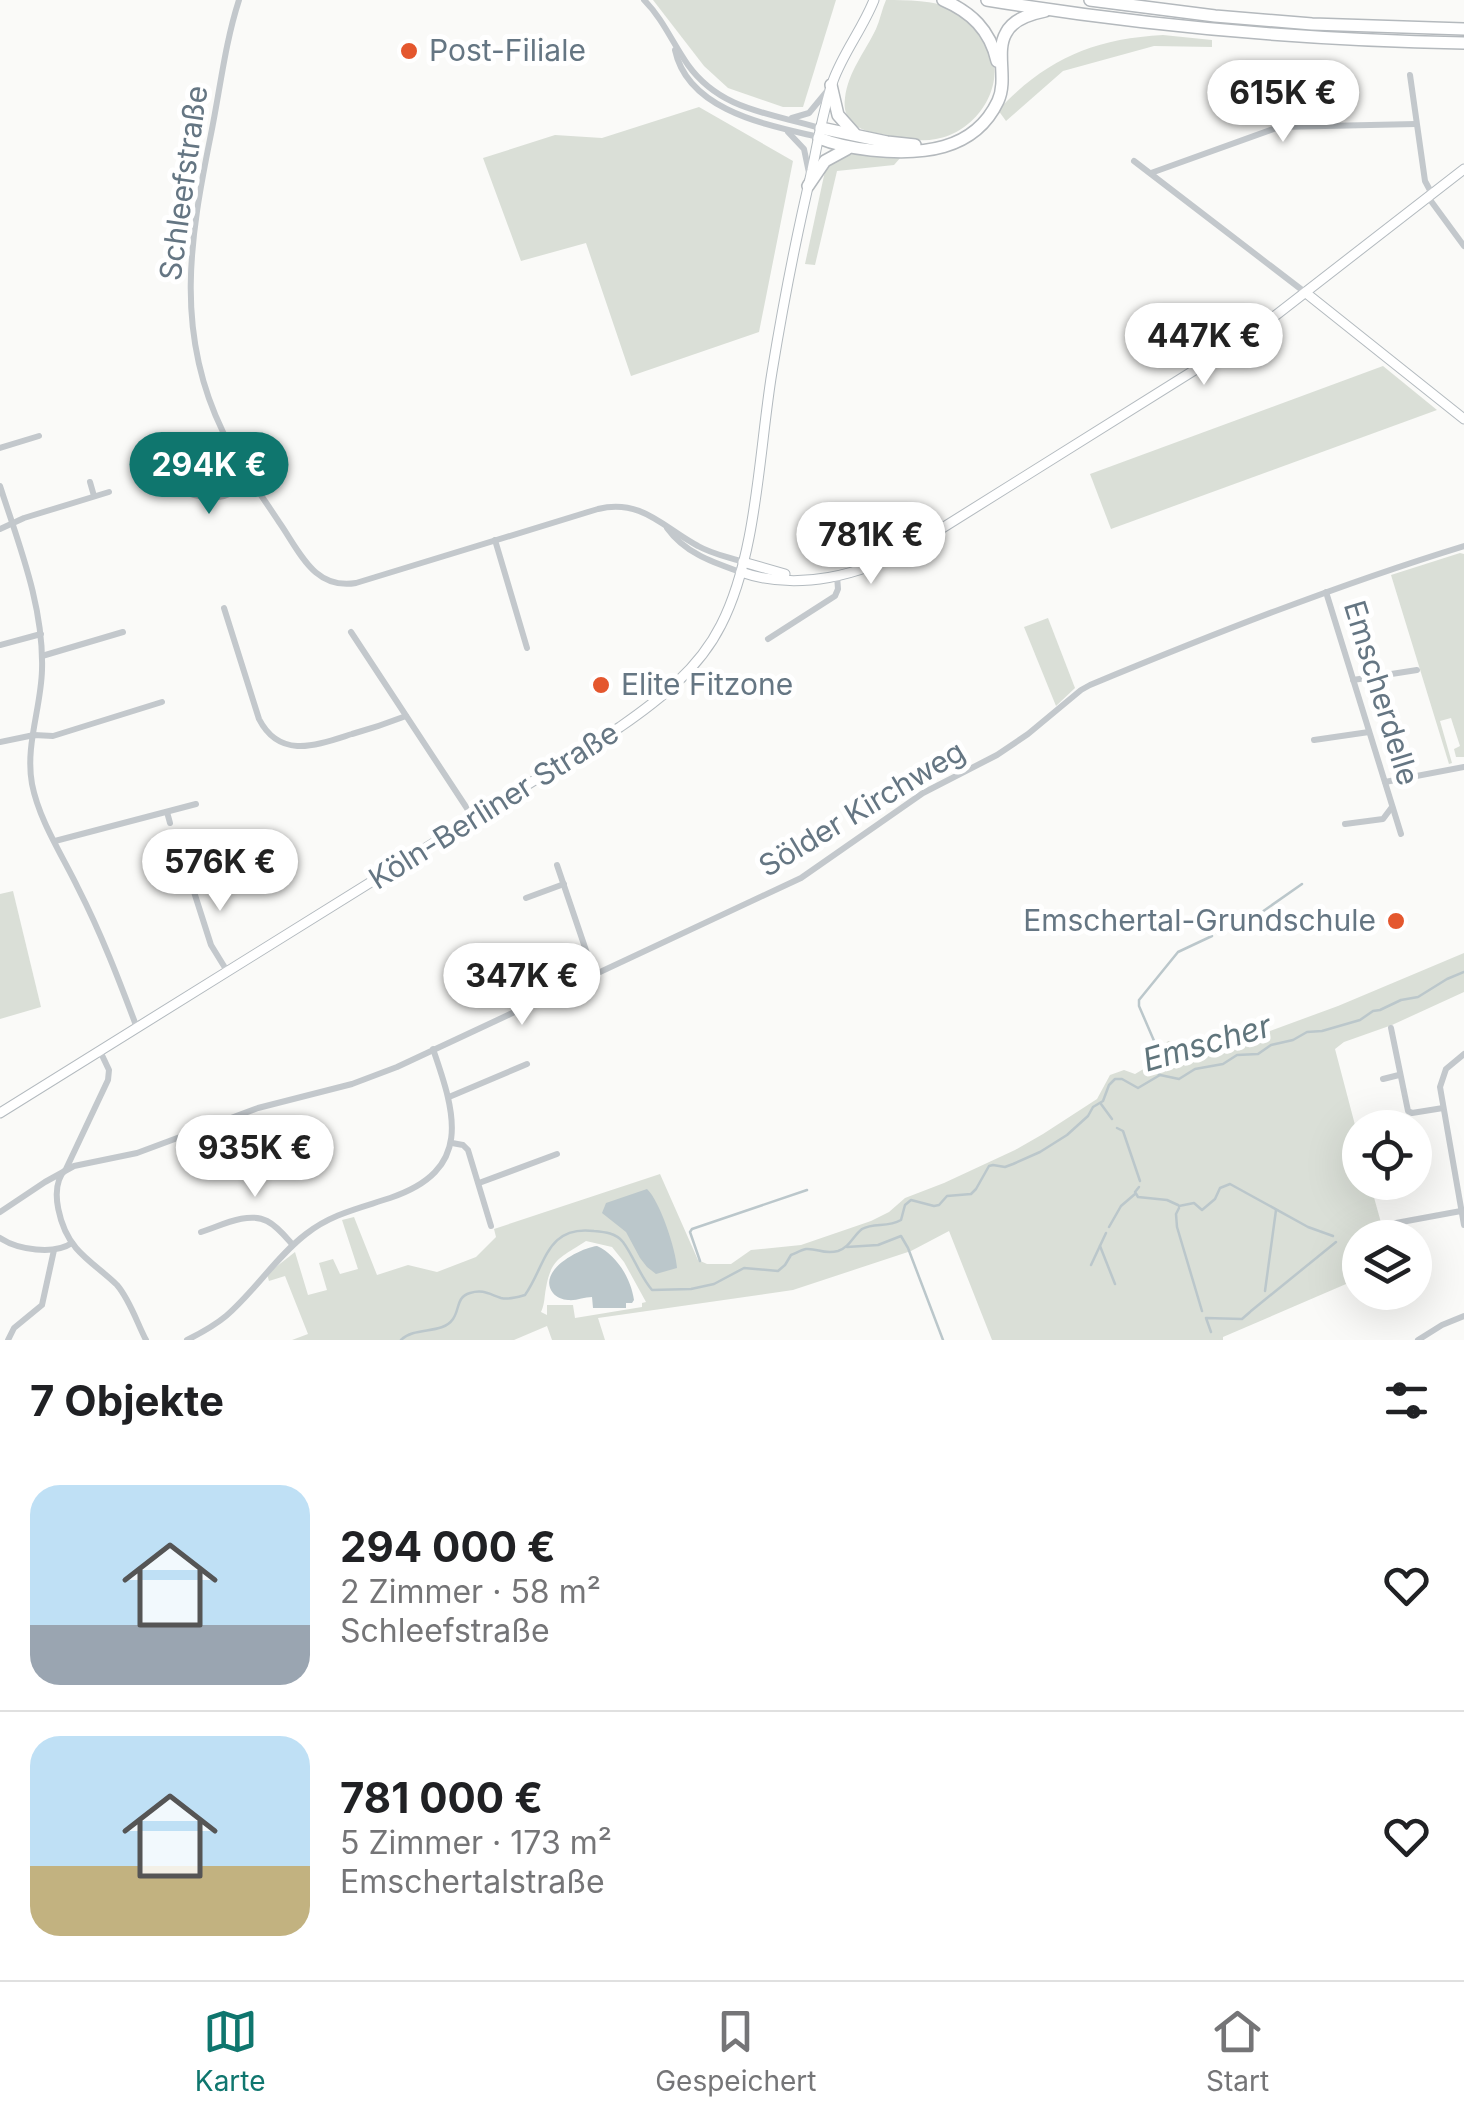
<!DOCTYPE html>
<html lang="de">
<meta charset="utf-8">
<style>
:root{--surface:#fff;--page:#f6f6f6;--text:#202124;--muted:#757577;--line:#e0e0e0;--accent:#0f766e}
body{margin:0;font-family:Inter,sans-serif;background:var(--page);color:var(--text);height:100vh;display:flex;flex-direction:column;font-size:38px;white-space:nowrap}
*{box-sizing:border-box;margin:0}
p{font-size:32px;color:var(--muted)}
.icon{flex:none;width:55px;height:55px;fill:none;stroke:currentColor;stroke-width:2;stroke-linecap:round;stroke-linejoin:round}
.map{position:relative;height:1340px;overflow:hidden}
.drawer{display:flex;flex-direction:column;background:var(--surface);flex:1}
.drawer>*{flex:none}
.tools{position:absolute;left:1342px;top:1110px;display:grid;gap:20px}
.tools a{display:grid;place-items:center;width:90px;height:90px;border-radius:50%;background:var(--surface);box-shadow:0 10px 40px #0002;font-size:50px}
.price{position:absolute;translate:-50% -85px;padding:0 22px;border-radius:35px;background:#fff;color:#222;font-size:32px;line-height:65px;filter:drop-shadow(0 2px 5px #0008)}
.price::after{content:'';position:absolute;left:50%;top:60px;width:30px;height:22px;margin-left:-15px;background:inherit;clip-path:polygon(0 0,100% 0,50% 100%)}
.price.active{background:var(--accent);color:#fff}
ul{padding:0;list-style:none}
li{display:flex;align-items:center;gap:30px;height:250px;padding:0 30px}
li+li{border-top:2px solid var(--line)}
li span{display:grid;place-items:center;flex:none;width:280px;height:200px;border-radius:30px;color:#555}
li>.icon{margin-inline-start:auto}
span .icon{width:120px;height:120px;fill:#fffc;stroke-width:1}
li b{font-size:42px}
h2{display:flex;justify-content:space-between;align-items:center;height:120px;padding:0 30px;font-size:42px}
.menu{display:flex;justify-content:space-around;align-items:center;height:140px;border-top:2px solid var(--line);background:var(--surface);font-size:28px;color:var(--muted)}
.menu a{display:grid;justify-items:center;gap:5px}
.menu .active{color:var(--accent)}
.map>svg:first-child{display:block}
</style>
<div class="map">
<svg width="1464" height="1340" viewBox="0 0 1464 1340">
<rect width="100%" height="100%" fill="#fafaf8"/>
<g fill="#dadfd7" fill-rule="evenodd">
<path d="M653,0H836L803,107H783L728,88L704,66Z"/>
<path d="M886,0C907,0 934,0 953,9C966,14 973,24 980,35C984,41 989,48 992,54C1004,92 973,133 936,139C916,143 895,136 875,133C856,129 842,120 845,98C848,72 865,52 876,29C880,20 882,9 886,0Z"/>
<path d="M1163,35L1212,40V47L1154,46L1063,71L1006,121L998,110C1047,59 1092,39 1163,35Z"/>
<path d="M699,107L793,161L759,332L631,376L586,243L521,261L483,158L555,135L602,138Z"/>
<path d="M852,153L901,157L894,165L837,171L815,265L805,264L825,171L832,161Z"/>
<path d="M1383,366L1437,410L1111,529L1090,474Z"/>
<path d="M1460,553L1464,554V757H1456L1454,749L1460,746L1451,718L1440,721L1452,763L1449,764L1391,575Z"/>
<path d="M1048,618L1075,688L1056,706L1024,627Z"/>
<path d="M13,891L41,1007L0,1019V894Z"/>
<path d="M1464,953V992L1392,1025L1344,1042L1335,1049L1360,1144V1182L1370,1183L1385,1237L1360,1238V1278L1223,1337V1340H992L949,1231L911,1251L793,1290L598,1318L605,1340H552L547,1326L514,1340H292L308,1334L285,1276L269,1281L267,1274L295,1252L308,1295L327,1290L319,1263L333,1259L340,1274L358,1269L342,1220L354,1217L377,1275L408,1265L437,1272L476,1257L496,1237L494,1229L660,1174L698,1260L707,1264H731L751,1250L801,1245L871,1221L889,1212L905,1198L944,1183L1015,1150L1043,1134L1097,1099L1110,1075L1124,1070L1135,1074L1147,1067L1168,1041L1218,1050L1338,1006ZM586,1241L612,1247L624,1262L646,1302L642,1303V1307L575,1318L573,1305H547V1315L541,1312C545,1303 544,1298 546,1288C551,1258 562,1257 586,1241Z"/>
</g>
<g fill="#bbc7cb">
<path d="M647,1189C660,1201 676,1250 677,1268L656,1274L647,1267L640,1258L626,1232L602,1213L606,1203Z"/>
<path d="M597,1246C617,1255 631,1279 634,1300L632,1303H626V1308H593L592,1297C584,1297 576,1301 568,1300C563,1300 556,1297 553,1293C536,1271 580,1248 597,1246Z"/>
</g>
<g fill="none" stroke-linecap="round" stroke-linejoin="round">
<g stroke="#bbc7cb" stroke-width="2.5">
<path d="M1217,933L1262,912L1302,884"/>
<path d="M1159,1075L1158,1050L1139,1006V1000L1178,952L1212,936"/>
<path d="M1101,1104L1112,1119"/>
<path d="M1117,1128L1123,1131L1140,1181"/>
<path d="M1139,1187L1135,1192L1138,1197L1167,1200L1178,1205"/>
<path d="M1179,1206L1194,1203L1202,1210L1215,1199L1220,1188L1230,1184L1308,1227L1333,1236"/>
<path d="M1179,1208L1176,1214L1177,1227L1202,1311"/>
<path d="M1109,1227L1121,1206L1135,1194"/>
<path d="M1100,1246L1115,1284"/>
<path d="M847,1247L878,1245L901,1236L908,1248L943,1340"/>
<path d="M700,1261L690,1232L692,1229L807,1190"/>
<path d="M1091,1265L1106,1233"/>
<path d="M1265,1291L1276,1210"/>
<path d="M1251,1311L1336,1242"/>
<path d="M1211,1332L1206,1318L1242,1319L1250,1312"/>
<path d="M401,1340C415,1326 442,1335 453,1319C460,1309 456,1297 470,1293C483,1289 489,1294 501,1298C509,1300 518,1297 525,1295C546,1265 546,1225 594,1231C605,1232 616,1233 623,1242C634,1257 640,1276 652,1290L691,1289L714,1284L744,1268L778,1271L785,1265L791,1255C796,1253 801,1250 806,1249C818,1248 823,1255 838,1251C850,1247 853,1236 862,1229C874,1222 887,1228 901,1220L905,1205L911,1200L934,1206L939,1205L947,1196L971,1194L976,1189L989,1166L993,1165L1005,1167L1013,1164L1040,1152L1067,1135L1088,1116L1093,1107L1103,1101L1109,1085L1115,1079H1122L1138,1088L1160,1075L1179,1079L1195,1069L1223,1064L1237,1055L1258,1054L1271,1045L1293,1040L1307,1032L1322,1031L1360,1020L1373,1011L1380,1010L1401,1000L1418,997L1447,979L1464,972"/>
</g>
<g stroke="#b3babf" stroke-width="11">
<g id="secondary">
<path d="M1306,293L1464,419"/>
<path d="M743,562L785,574"/>
<path d="M741,572C798,592 861,575 912,547L1249,336L1464,169"/>
<path d="M0,1113L620,727C659,700 699,669 721,625C757,555 759,451 772,372C783,305 796,237 812,170C818,141 823,110 833,81C843,53 863,28 874,0"/>
</g>
</g>
<g stroke="#b4b9bd" stroke-width="14">
<g id="highway">
<path d="M943,0C971,12 990,30 997,61"/>
<path d="M987,0C1145,26 1304,40 1464,43"/>
<path d="M1090,0L1215,16L1312,24L1464,29"/>
<path d="M831,85L838,115L854,133"/>
<path d="M821,128L887,142L915,145"/>
<path d="M819,138C836,145 852,148 871,150C920,155 974,152 998,101C1008,79 995,52 1006,33C1013,19 1030,14 1045,11"/>
<path d="M808,186L825,161L847,149"/>
</g>
</g>
<g stroke="#c3c8cc" stroke-width="6">
<path d="M239,0C225,43 220,90 211,134C190,238 174,332 223,432C238,464 260,493 279,522C300,552 314,590 356,583L598,509C641,498 664,528 698,546C712,554 728,557 743,562"/>
<path d="M644,0C663,19 673,44 688,65C721,111 771,113 820,128"/>
<path d="M675,50C688,111 768,125 818,137"/>
<path d="M1410,75L1425,181L1432,194"/>
<path d="M792,118L809,113L828,90"/>
<path d="M788,132L804,149L809,173"/>
<path d="M1134,161L1306,293"/>
<path d="M1151,173L1279,127L1416,124"/>
<path d="M1428,197L1464,246"/>
<path d="M0,448L39,436"/>
<path d="M90,482L94,496"/>
<path d="M0,486C19,545 44,607 42,670C41,708 25,746 32,784C39,820 62,855 78,888C101,933 119,980 137,1028"/>
<path d="M153,486C197,491 211,512 252,481"/>
<path d="M667,528C685,553 712,562 740,572"/>
<path d="M0,529L24,518L109,492"/>
<path d="M495,540L527,648"/>
<path d="M1326,592L1401,834"/>
<path d="M224,608L259,719C280,760 317,745 352,734C370,729 388,723 406,716"/>
<path d="M351,632L474,819"/>
<path d="M768,639L835,596L838,589L837,576"/>
<path d="M0,645L41,634"/>
<path d="M42,656L123,632"/>
<path d="M1353,680L1417,670"/>
<path d="M1314,740L1369,732"/>
<path d="M0,742L34,735L53,736L162,702"/>
<path d="M1385,782L1464,767"/>
<path d="M167,812L170,823"/>
<path d="M1345,824L1383,819L1392,807"/>
<path d="M55,841L196,804"/>
<path d="M557,865L594,974"/>
<path d="M187,870L211,945L227,971"/>
<path d="M192,885L245,861"/>
<path d="M526,898L564,884"/>
<path d="M1391,1028L1408,1111L1412,1113L1443,1108"/>
<path d="M100,1051L109,1070L108,1080L66,1169C47,1188 61,1230 76,1248C88,1262 104,1272 117,1285C130,1300 137,1323 146,1340"/>
<path d="M1464,1054L1446,1069L1440,1087L1464,1225"/>
<path d="M1383,1079L1399,1075"/>
<path d="M449,1097L527,1064"/>
<path d="M452,1143L463,1145L468,1150L491,1226"/>
<path d="M479,1183L557,1154"/>
<path d="M0,1212L45,1182L74,1166L137,1153L258,1108L352,1084L397,1067L801,878L923,793L997,755L1028,734L1081,690L1090,685C1213,634 1337,585 1464,546"/>
<path d="M1396,1223L1461,1211"/>
<path d="M201,1232C220,1226 248,1211 267,1221C277,1226 285,1236 292,1244"/>
<path d="M0,1238C18,1250 54,1255 72,1243"/>
<path d="M8,1340L14,1328L42,1305L54,1250"/>
<path d="M187,1340C201,1333 214,1326 226,1316C255,1291 276,1257 306,1234C331,1214 360,1208 390,1198C473,1170 456,1115 433,1049"/>
<path d="M1418,1340L1442,1325L1464,1316"/>
</g>
<use href="#secondary" stroke="#fff" stroke-width="9"/>
<use href="#highway" stroke="#fff" stroke-width="11"/>
</g>
<g fill="#e4572e" stroke="#fff" stroke-width="4">
<circle cx="409" cy="51" r="10"/>
<circle cx="601" cy="685" r="10"/>
<circle cx="1396" cy="921" r="10"/>
</g>
<g text-anchor="middle" stroke-width="10" stroke-linejoin="round" paint-order="stroke">
<g font-size="30" fill="#657683" stroke="#fff" text-anchor="start">
<text x="429" y="61">Post-Filiale</text>
<text x="621" y="695">Elite Fitzone</text>
<text x="1376" y="931" text-anchor="end">Emschertal-Grundschule</text>
</g>
<g font-size="30" fill="#657683" stroke="#fff">
<text transform="translate(184 183) rotate(-82)" y="10">Schleefstraße</text>
<text transform="translate(1381 693) rotate(73)" y="10">Emscherdelle</text>
<text transform="translate(494 806) rotate(-32)" y="10">Köln-Berliner Straße</text>
<text transform="translate(862 809) rotate(-31)" y="10">Sölder Kirchweg</text>
</g>
<g font-size="32" font-style="italic" fill="#60757c" stroke="#fff">
<text transform="translate(1207 1043) rotate(-16)" y="11">Emscher</text>
</g>
</g>
</svg>
<div class="tools">
<a><svg class="icon" aria-label="locate" viewBox="0 0 24 24"><circle cx="12" cy="12" r="6"/><path d="M12 2v4M12 18v4M2 12h4M18 12h4"/></svg></a>
<a><svg class="icon" aria-label="layers" viewBox="0 0 24 24"><path d="M12 4l9 5-9 5-9-5zM3 14l9 5 9-5"/></svg></a>
</div>
<b class="price" style="left:1283px;top:145px">615K €</b>
<b class="price" style="left:1204px;top:388px">447K €</b>
<b class="price active" style="left:209px;top:517px">294K €</b>
<b class="price" style="left:871px;top:587px">781K €</b>
<b class="price" style="left:220px;top:914px">576K €</b>
<b class="price" style="left:522px;top:1028px">347K €</b>
<b class="price" style="left:255px;top:1200px">935K €</b>
</div>
<section class="drawer">
<h2>7 Objekte<svg class="icon" aria-label="filters" viewBox="0 0 24 24"><path d="M4 7h16M4 17h16"/><circle cx="9" cy="7" r="2"/><circle cx="15" cy="17" r="2"/></svg></h2>
<ul>
<li><span style="background:linear-gradient(#bfe0f5 70%,#9aa5b1 0)"><svg class="icon" aria-label="home" viewBox="0 0 24 24"><path d="M3 11l9-7 9 7M6 9v11h12V9"/></svg></span><div><b>294 000 €</b><p>2 Zimmer · 58 m²</p><p>Schleefstraße</p></div><svg class="icon" aria-label="heart" viewBox="0 0 24 24"><path d="M12 20l-8-8c-3-5 5-10 8-4 3-6 11-1 8 4z"/></svg></li>
<li><span style="background:linear-gradient(#bfe0f5 65%,#c2b280 0)"><svg class="icon" aria-label="home" viewBox="0 0 24 24"><path d="M3 11l9-7 9 7M6 9v11h12V9"/></svg></span><div><b>781 000 €</b><p>5 Zimmer · 173 m²</p><p>Emschertalstraße</p></div><svg class="icon" aria-label="heart" viewBox="0 0 24 24"><path d="M12 20l-8-8c-3-5 5-10 8-4 3-6 11-1 8 4z"/></svg></li>
</ul>
</section>
<nav class="menu">
<a class="active"><svg class="icon" aria-label="map" viewBox="0 0 24 24"><path d="M3 6l6-2 6 2 6-2v14l-6 2-6-2-6 2zM9 4v14M15 6v14"/></svg>Karte</a>
<a><svg class="icon" aria-label="saved" viewBox="0 0 24 24"><path d="M7 4h10v16l-5-4-5 4z"/></svg>Gespeichert</a>
<a><svg class="icon" aria-label="home" viewBox="0 0 24 24"><path d="M3 11l9-7 9 7M6 9v11h12V9"/></svg>Start</a>
</nav>
